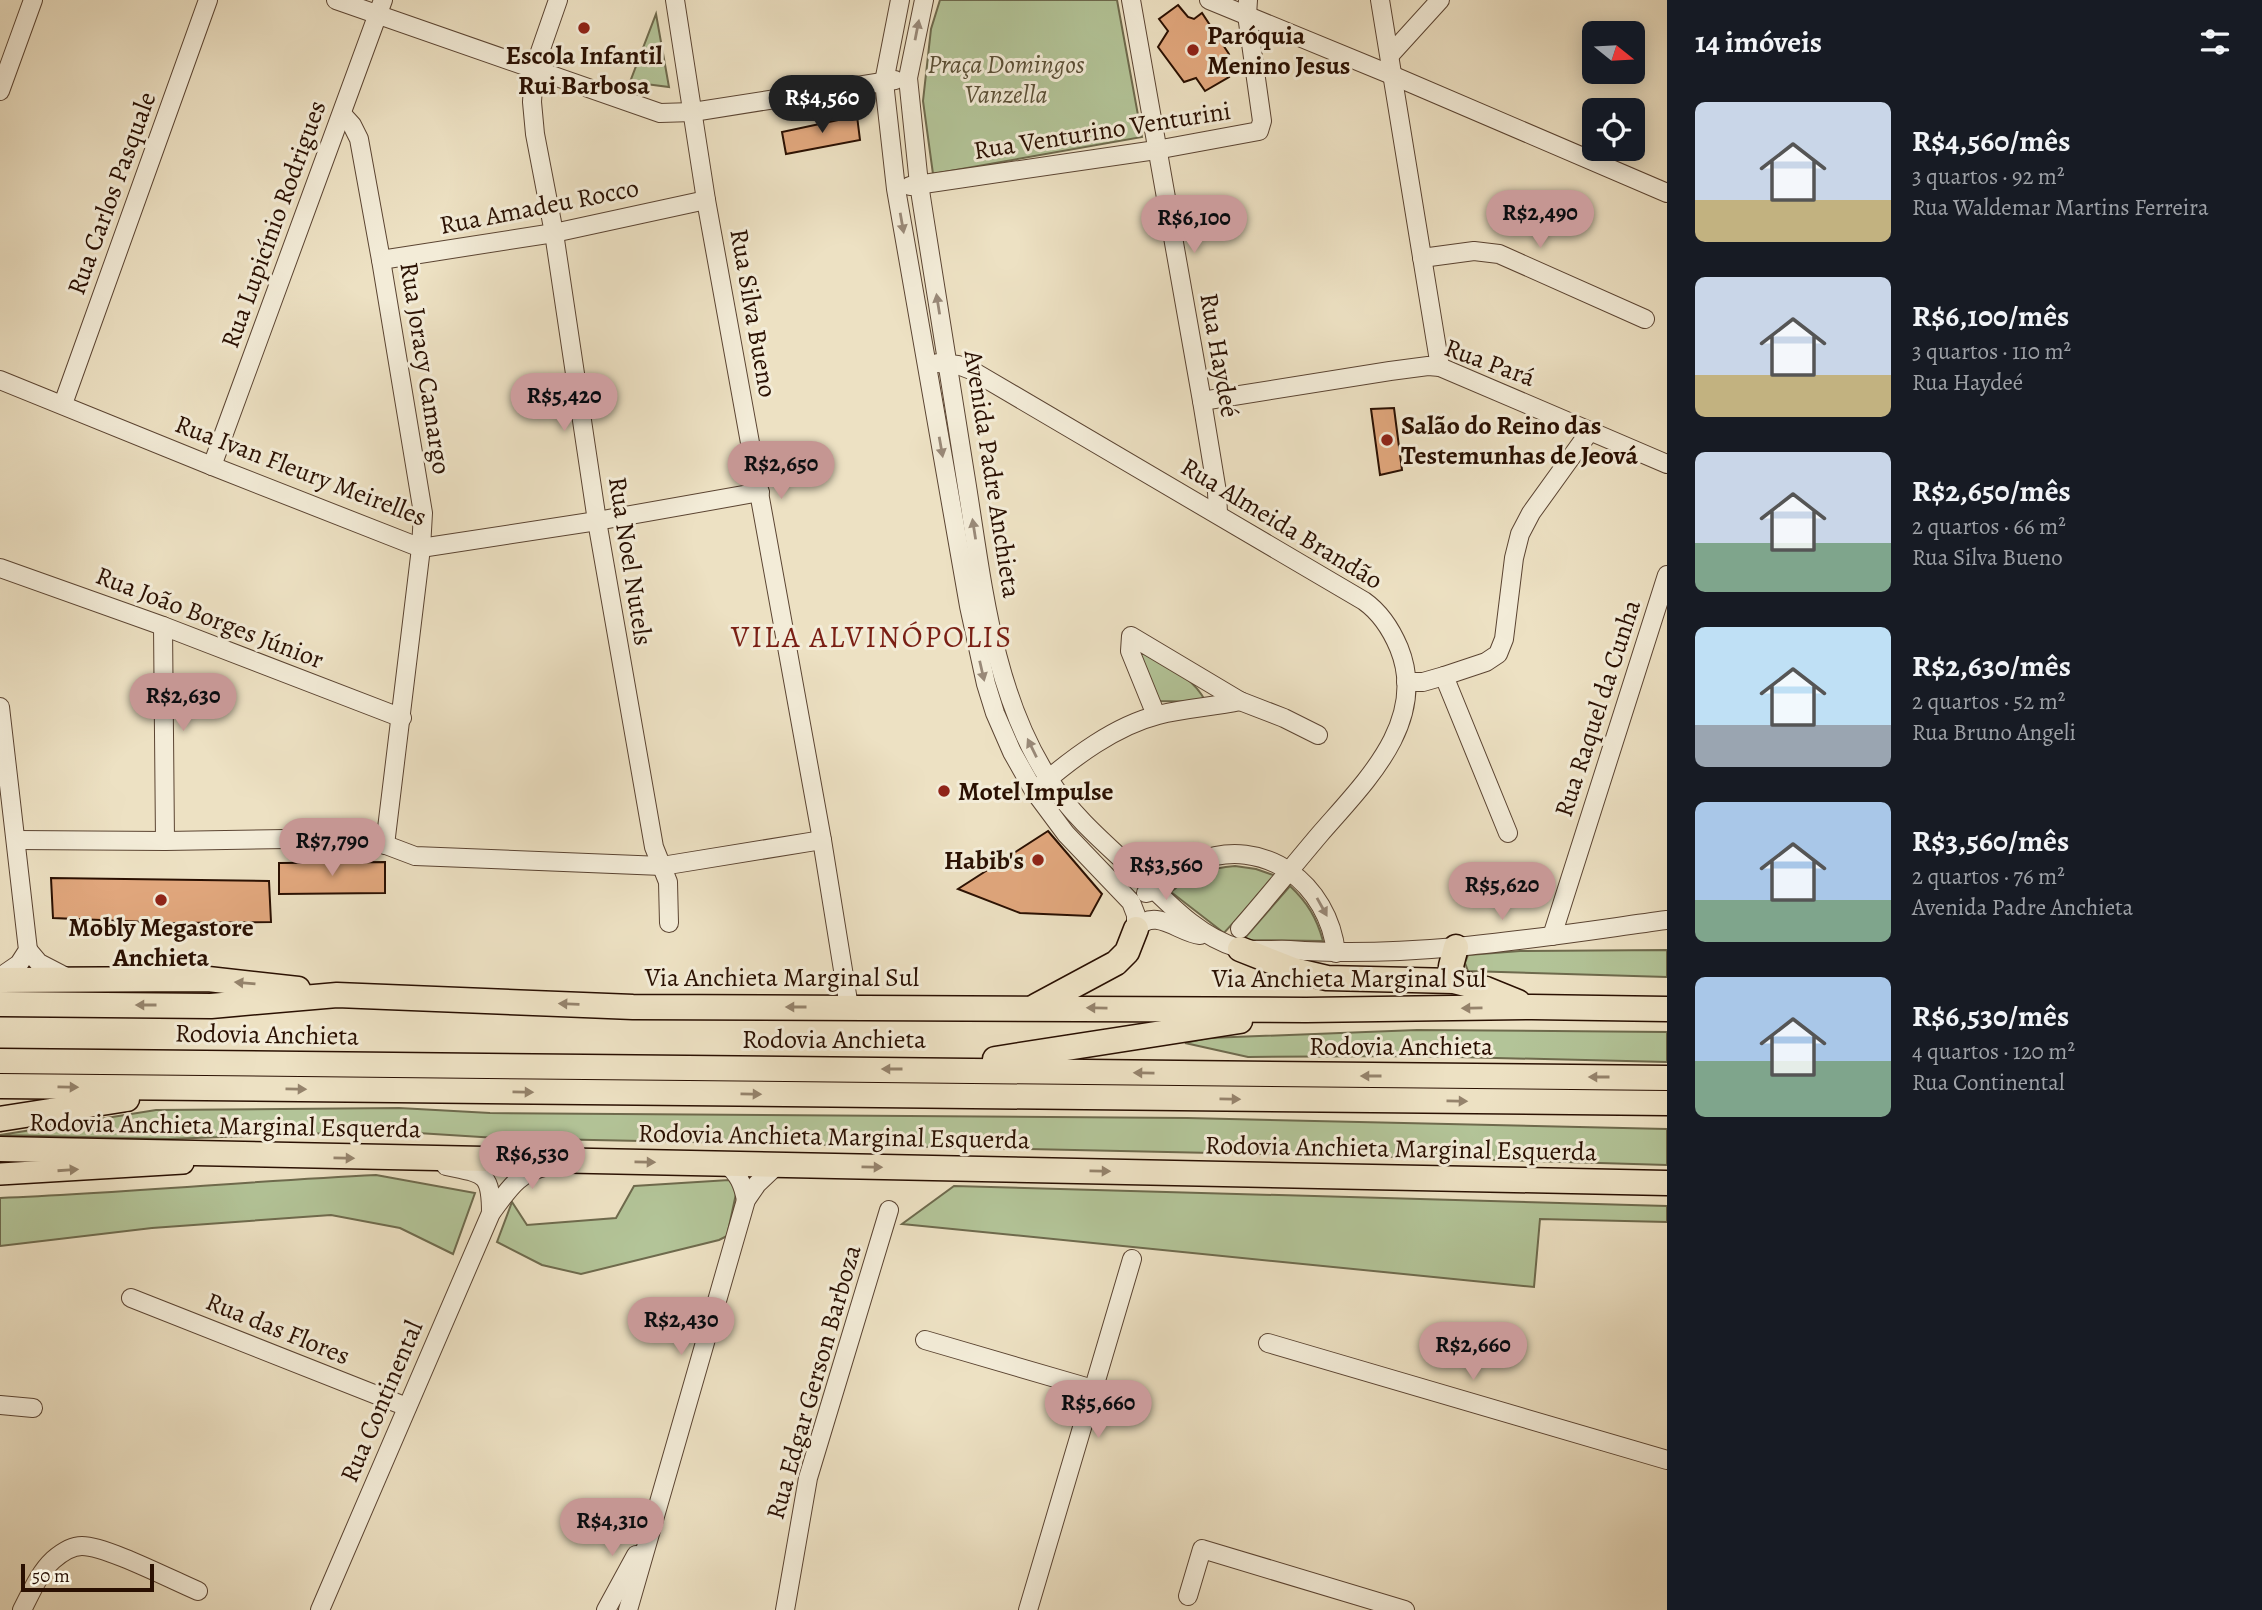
<!DOCTYPE html>
<html lang="pt">
<meta charset="utf-8">
<style>
:root{--surface:#171b24;--page:#242831;--text:#f1f3f6;--muted:#9ea1a6;--accent:#c59692}
body{margin:0;font-family:Alegreya,serif;background:var(--page);color:var(--text);height:100vh;display:flex;flex-direction:column;font-size:26px;white-space:nowrap}
*{box-sizing:border-box;margin:0}
p{font-size:23px;color:var(--muted)}
.icon{flex:none;width:38px;height:38px;fill:none;stroke:currentColor;stroke-width:2;stroke-linecap:round;stroke-linejoin:round}
.map{position:relative;flex:1;overflow:hidden}
.panel{display:flex;flex-direction:column;background:var(--surface);width:595px}
.panel>*{flex:none}
.needle{width:46px;rotate:108deg}
.tools{position:absolute;left:1582px;top:21px;display:grid;gap:14px}
.tools a{display:grid;place-items:center;width:63px;height:63px;border-radius:10px;background:var(--surface);box-shadow:0 4px 18px #0003;font-size:35px}
.scale{position:absolute;left:21px;bottom:18px;width:133px;box-sizing:border-box;padding-left:7px;border:4px solid #2a1002;border-top:0;font-size:19px;line-height:24px;white-space:nowrap;color:#2a1002;-webkit-text-stroke:5px #f3ecd8;paint-order:stroke}
.price{position:absolute;translate:-50% -60px;padding:0 16px;border-radius:24px;background:var(--accent);color:#111;font-size:23px;line-height:46px;filter:drop-shadow(0 2px 4px #0008)}
.price::after{content:'';position:absolute;left:50%;top:42px;width:21px;height:16px;margin-left:-10px;background:inherit;clip-path:polygon(0 0,100% 0,50% 100%)}
.price.selected{background:#222;color:#fff}
ul{padding:0;list-style:none}
li{display:flex;align-items:center;gap:21px;height:175px;padding:0 28px}
li span{display:grid;place-items:center;flex:none;width:196px;height:140px;border-radius:10px;color:#555}
li>.icon{margin-inline-start:auto}
span .icon{width:84px;height:84px;fill:#fffc;stroke-width:1}
li b{font-size:30px}
h2{display:flex;justify-content:space-between;align-items:center;height:84px;padding:0 28px;font-size:30px}
main{display:flex;flex:1;min-height:0}
.map>svg:first-child{display:block}
</style>
<main>
<div class="map">
<svg width="1667" height="1610" viewBox="0 0 1667 1610">
<rect width="100%" height="100%" fill="#ede1c3"/>
<filter id="stains"><feTurbulence type="fractalNoise" baseFrequency=".00286" numOctaves="4"/><feColorMatrix values="0 0 0 0 .2 0 0 0 0 .09 0 0 0 0 .02 0 0 0 .5 -.17"/></filter>
<radialGradient id="worn" r=".72"><stop offset=".6" stop-color="#630" stop-opacity="0"/><stop offset="1" stop-color="#630" stop-opacity=".3"/></radialGradient>
<g fill="#b3c498" stroke="#6e6a4d" stroke-width="2">
<path d="M940,0H1117L1142,137L933,174L923,101L931,29Z"/>
<path d="M656,14L669,87L630,82Z"/>
<path d="M1138,654H1145C1169,667 1193,677 1206,702L1156,701Z"/>
<path d="M1235,866L1256,869L1276,876L1224,933L1171,892C1190,875 1210,868 1235,866Z"/>
<path d="M1290,886C1307,902 1317,918 1323,941L1243,940Z"/>
<path d="M1667,950V977L1468,971L1465,963L1468,955L1520,951Z"/>
<path d="M1417,1030L1667,1032V1062L1415,1056L1248,1057L1185,1043L1208,1038Z"/>
<path d="M399,1108L490,1113L1187,1118L1667,1129V1165L1362,1156L497,1138L386,1131L168,1139L0,1135L156,1110Z"/>
<path d="M376,1175L475,1193L453,1254L400,1228L331,1215L152,1228L0,1246V1198C126,1193 251,1181 376,1175Z"/>
<path d="M729,1180L737,1189L727,1236L719,1240L581,1274L542,1265L497,1242L512,1202L527,1225L616,1218L634,1186Z"/>
<path d="M954,1186L1667,1206V1222L1540,1219L1534,1287L902,1224Z"/>
</g>
<g fill="#e1a77d" stroke="#2a1002" stroke-width="2">
<path d="M1178,5L1188,17L1194,19L1202,13L1229,54L1221,62L1229,77L1205,91L1196,78L1184,82L1158,47L1168,31L1159,19Z"/>
<path d="M857,116L860,140L786,154L782,132Z"/>
<path d="M1394,408L1402,470L1380,475L1371,409Z"/>
<path d="M1048,831L1102,894L1090,916L1020,913L958,889Z"/>
<path d="M385,862V893L279,894V863Z"/>
<path d="M51,878L269,881L271,922L172,923L53,918Z"/>
</g>
<g fill="none" stroke-linecap="round" stroke-linejoin="round">
<g stroke="#5b4432" stroke-width="20">
<g id="minor">
<path d="M336,0L660,113L693,112L895,80"/>
<path d="M558,0L534,69L532,102L535,134L554,233L597,521L654,847L668,882L669,923"/>
<path d="M675,0L706,200L822,840L849,1007"/>
<path d="M900,0L884,82L896,189L969,606L986,684L995,713L1012,752L1034,791L1066,834L1131,902L1136,915V929"/>
<path d="M924,0L908,78L919,184C934,281 950,378 965,474C982,577 991,691 1050,781C1073,817 1108,846 1139,875C1168,903 1199,937 1238,948C1253,952 1274,949 1290,950C1416,959 1542,937 1667,920"/>
<path d="M1131,0L1202,401L1217,492L1218,513"/>
<path d="M1209,0L1394,76L1667,193"/>
<path d="M1380,0L1440,367"/>
<path d="M1390,55L1440,0"/>
<path d="M0,91L33,0"/>
<path d="M342,114L352,125L359,139L381,260L423,513L421,548L385,845"/>
<path d="M910,186L1156,150L1259,131L1262,121L1247,15L1248,0"/>
<path d="M1422,258L1474,251L1499,254L1645,319"/>
<path d="M381,260L554,233L706,200"/>
<path d="M938,363L958,365L971,370L1364,601C1381,613 1391,629 1399,648C1429,722 1364,783 1320,834C1293,866 1267,898 1240,929"/>
<path d="M0,380L212,466L421,548L597,521L760,492"/>
<path d="M1202,401L1390,371L1428,366L1440,367L1667,464"/>
<path d="M63,404L208,0"/>
<path d="M212,466L383,0"/>
<path d="M0,568L163,626L402,718"/>
<path d="M163,626L165,841"/>
<path d="M1444,676L1508,833"/>
<path d="M1406,682H1423L1444,676L1486,662L1498,654L1504,639L1514,558L1520,534L1531,513L1590,431"/>
<path d="M0,707L28,950L19,964L0,977"/>
<path d="M1156,715L1130,651L1131,636L1240,701L1284,718L1318,735"/>
<path d="M1041,785C1074,757 1115,726 1158,715C1185,708 1213,707 1240,701"/>
<path d="M17,840L165,841L355,838L370,839L415,856L662,866L822,840"/>
<path d="M1146,893C1157,892 1180,869 1196,862C1264,834 1329,884 1336,953"/>
<path d="M1136,929C1155,906 1179,933 1200,935"/>
<path d="M1552,936L1667,575"/>
<path d="M28,950L39,963L68,978"/>
<path d="M726,1164C739,1174 743,1185 746,1200"/>
<path d="M446,1166C484,1174 491,1172 491,1213"/>
<path d="M131,1298L407,1407"/>
<path d="M925,1340L1093,1389"/>
<path d="M1268,1343L1667,1460"/>
<path d="M0,1405L33,1408"/>
<path d="M1188,1596L1202,1549L1405,1610"/>
<path d="M22,1610C31,1593 39,1573 53,1560C61,1553 71,1546 82,1546C106,1546 172,1580 198,1591"/>
<path d="M320,1610L491,1213C509,1189 517,1173 548,1166"/>
<path d="M606,1610L636,1555"/>
<path d="M628,1610L746,1200L757,1184L777,1165"/>
<path d="M785,1610L808,1478L889,1210"/>
<path d="M1028,1610L1132,1259"/>
</g>
</g>
<g stroke="#2a1002" stroke-width="24">
<path id="major" d="M0,1174L183,1163"/>
</g>
<g stroke="#2a1002" stroke-width="27">
<g id="highway">
<path d="M1240,949L1293,970L1327,978L1454,981L1486,989L1518,1002"/>
<path d="M0,980L208,979L298,989"/>
<path d="M1454,981L1451,966L1456,947"/>
<path d="M0,1004L211,1006L337,995L633,1007L1306,1010L1532,1007L1667,1009"/>
<path d="M1036,1006L1116,963L1127,952L1136,929"/>
<path d="M995,1059L1240,1021"/>
<path d="M0,1061L1667,1078"/>
<path d="M0,1086L1667,1103"/>
<path d="M0,1119L127,1099"/>
<path d="M0,1149L1667,1183"/>
</g>
</g>
<use href="#minor" stroke="#f3ecd8" stroke-width="18"/>
<use href="#major" stroke="#ede1c3" stroke-width="21"/>
<use href="#highway" stroke="#ede1c3" stroke-width="24"/>
</g>
<defs><path id="oneway-solid" d="M-6-.8H1V-3.2L6.5 0L1 3.2V.8H-6Z" transform="scale(1.75)"/></defs>
<g fill="#998978">
<use href="#oneway-solid" transform="translate(917 30) rotate(-79)"/>
<use href="#oneway-solid" transform="translate(902 223) rotate(80)"/>
<use href="#oneway-solid" transform="translate(938 304) rotate(-99)"/>
<use href="#oneway-solid" transform="translate(941 447) rotate(80)"/>
<use href="#oneway-solid" transform="translate(974 529) rotate(-99)"/>
<use href="#oneway-solid" transform="translate(982 671) rotate(77)"/>
<use href="#oneway-solid" transform="translate(1032 748) rotate(-116)"/>
<use href="#oneway-solid" transform="translate(1322 907) rotate(61)"/>
</g>
<g fill="#95836c">
<use href="#oneway-solid" transform="translate(245 983) rotate(-175)"/>
<use href="#oneway-solid" transform="translate(569 1004) rotate(-178)"/>
<use href="#oneway-solid" transform="translate(146 1005) rotate(-180)"/>
<use href="#oneway-solid" transform="translate(796 1007) rotate(-180)"/>
<use href="#oneway-solid" transform="translate(1097 1008) rotate(-179)"/>
<use href="#oneway-solid" transform="translate(1472 1008) rotate(179)"/>
<use href="#oneway-solid" transform="translate(892 1069) rotate(-180)"/>
<use href="#oneway-solid" transform="translate(1144 1073) rotate(-179)"/>
<use href="#oneway-solid" transform="translate(1371 1076) rotate(-180)"/>
<use href="#oneway-solid" transform="translate(1599 1077) rotate(-180)"/>
<use href="#oneway-solid" transform="translate(68 1087) rotate(1)"/>
<use href="#oneway-solid" transform="translate(296 1089) rotate(1)"/>
<use href="#oneway-solid" transform="translate(523 1092) rotate(1)"/>
<use href="#oneway-solid" transform="translate(751 1094) rotate(1)"/>
<use href="#oneway-solid" transform="translate(1230 1099) rotate(1)"/>
<use href="#oneway-solid" transform="translate(1457 1101) rotate(1)"/>
<use href="#oneway-solid" transform="translate(344 1158) rotate(1)"/>
<use href="#oneway-solid" transform="translate(645 1162) rotate(1)"/>
<use href="#oneway-solid" transform="translate(872 1167) rotate(1)"/>
<use href="#oneway-solid" transform="translate(68 1170) rotate(-4)"/>
<use href="#oneway-solid" transform="translate(1100 1171) rotate(1)"/>
</g>
<g fill="#8f2418" stroke="#f3ecd8" stroke-width="2.5">
<circle cx="584" cy="28" r="7"/>
<circle cx="1193" cy="50" r="7"/>
<circle cx="1387" cy="440" r="7"/>
<circle cx="944" cy="791" r="7"/>
<circle cx="1038" cy="860" r="7"/>
<circle cx="161" cy="900" r="7"/>
</g>
<g text-anchor="middle" stroke-width="6" stroke-linejoin="round" paint-order="stroke">
<g font-size="26" font-weight="bold" fill="#2a1002" stroke="#f3ecd8" text-anchor="start">
<text x="1207" y="44">Paróquia<tspan x="1207" dy="30">Menino Jesus</tspan></text>
<text x="584" y="64" text-anchor="middle">Escola Infantil<tspan x="584" dy="30">Rui Barbosa</tspan></text>
<text x="1401" y="434">Salão do Reino das<tspan x="1401" dy="30">Testemunhas de Jeová</tspan></text>
<text x="958" y="800">Motel Impulse</text>
<text x="1024" y="869" text-anchor="end">Habib's</text>
<text x="161" y="936" text-anchor="middle">Mobly Megastore<tspan x="161" dy="30">Anchieta</tspan></text>
</g>
<g font-size="26" font-style="italic" fill="#5a4f36" stroke="#f3ecd8">
<text x="1006" y="73">Praça Domingos<tspan x="1006" dy="30">Vanzella</tspan></text>
</g>
<g font-size="26" fill="#2a1002" stroke="#f3ecd8">
<text transform="translate(1102 130) rotate(-9)" y="9">Rua Venturino Venturini</text>
<text transform="translate(111 193) rotate(-70)" y="9">Rua Carlos Pasquale</text>
<text transform="translate(539 206) rotate(-11)" y="9">Rua Amadeu Rocco</text>
<text transform="translate(273 224) rotate(-70)" y="9">Rua Lupicínio Rodrigues</text>
<text transform="translate(754 313) rotate(80)" y="9">Rua Silva Bueno</text>
<text transform="translate(1220 355) rotate(80)" y="9">Rua Haydeé</text>
<text transform="translate(1490 362) rotate(20)" y="9">Rua Pará</text>
<text transform="translate(426 368) rotate(81)" y="9">Rua Joracy Camargo</text>
<text transform="translate(301 470) rotate(21)" y="9">Rua Ivan Fleury Meirelles</text>
<text transform="translate(993 474) rotate(81)" y="9">Avenida Padre Anchieta</text>
<text transform="translate(1282 523) rotate(31)" y="9">Rua Almeida Brandão</text>
<text transform="translate(631 561) rotate(81)" y="9">Rua Noel Nutels</text>
<text transform="translate(210 617) rotate(21)" y="9">Rua João Borges Júnior</text>
<text transform="translate(1597 708) rotate(-72)" y="9">Rua Raquel da Cunha</text>
<text x="782" y="986">Via Anchieta Marginal Sul</text>
<text x="1349" y="987">Via Anchieta Marginal Sul</text>
<text transform="translate(267 1034) rotate(1)" y="9">Rodovia Anchieta</text>
<text x="834" y="1048">Rodovia Anchieta</text>
<text x="1401" y="1055">Rodovia Anchieta</text>
<text transform="translate(225 1125) rotate(1)" y="9">Rodovia Anchieta Marginal Esquerda</text>
<text transform="translate(834 1136) rotate(1)" y="9">Rodovia Anchieta Marginal Esquerda</text>
<text transform="translate(1401 1148) rotate(1)" y="9">Rodovia Anchieta Marginal Esquerda</text>
<text transform="translate(278 1328) rotate(22)" y="9">Rua das Flores</text>
<text transform="translate(813 1382) rotate(-74)" y="9">Rua Edgar Gerson Barboza</text>
<text transform="translate(381 1401) rotate(-67)" y="9">Rua Continental</text>
</g>
<g font-size="30" letter-spacing="2" fill="#7a1f14" stroke="#f3ecd8">
<text x="872" y="647">VILA ALVINÓPOLIS</text>
</g>
</g>
<rect width="100%" height="100%" filter="url(#stains)"/>
<rect width="100%" height="100%" fill="url(#worn)"/>
</svg>
<div class="tools">
<a><svg class="needle" viewBox="-14 -14 28 28"><path d="M0-13l5 13h-10z" fill="#e53935"/><path d="M0 13l5-13h-10z" fill="#9ea1a6"/></svg></a>
<a><svg class="icon" aria-label="locate" viewBox="0 0 24 24"><circle cx="12" cy="12" r="6"/><path d="M12 2v4M12 18v4M2 12h4M18 12h4"/></svg></a>
</div>
<div class="scale">50 m</div>
<b class="price selected" style="left:822px;top:135px">R$4,560</b>
<b class="price" style="left:1540px;top:250px">R$2,490</b>
<b class="price" style="left:1194px;top:255px">R$6,100</b>
<b class="price" style="left:564px;top:433px">R$5,420</b>
<b class="price" style="left:781px;top:501px">R$2,650</b>
<b class="price" style="left:183px;top:733px">R$2,630</b>
<b class="price" style="left:332px;top:878px">R$7,790</b>
<b class="price" style="left:1166px;top:902px">R$3,560</b>
<b class="price" style="left:1502px;top:922px">R$5,620</b>
<b class="price" style="left:532px;top:1191px">R$6,530</b>
<b class="price" style="left:681px;top:1357px">R$2,430</b>
<b class="price" style="left:1473px;top:1382px">R$2,660</b>
<b class="price" style="left:1098px;top:1440px">R$5,660</b>
<b class="price" style="left:612px;top:1558px">R$4,310</b>
</div>
<section class="panel">
<h2>14 imóveis<svg class="icon" aria-label="filters" viewBox="0 0 24 24"><path d="M4 7h16M4 17h16"/><circle cx="9" cy="7" r="2"/><circle cx="15" cy="17" r="2"/></svg></h2>
<ul>
<li><span style="background:linear-gradient(#c9d6e8 70%,#c2b280 0)"><svg class="icon" aria-label="home" viewBox="0 0 24 24"><path d="M3 11l9-7 9 7M6 9v11h12V9"/></svg></span><div><b>R$4,560/mês</b><p>3 quartos · 92 m²</p><p>Rua Waldemar Martins Ferreira</p></div></li>
<li><span style="background:linear-gradient(#c9d6e8 70%,#c2b280 0)"><svg class="icon" aria-label="home" viewBox="0 0 24 24"><path d="M3 11l9-7 9 7M6 9v11h12V9"/></svg></span><div><b>R$6,100/mês</b><p>3 quartos · 110 m²</p><p>Rua Haydeé</p></div></li>
<li><span style="background:linear-gradient(#c9d6e8 65%,#7fa58c 0)"><svg class="icon" aria-label="home" viewBox="0 0 24 24"><path d="M3 11l9-7 9 7M6 9v11h12V9"/></svg></span><div><b>R$2,650/mês</b><p>2 quartos · 66 m²</p><p>Rua Silva Bueno</p></div></li>
<li><span style="background:linear-gradient(#bfe0f5 70%,#9aa5b1 0)"><svg class="icon" aria-label="home" viewBox="0 0 24 24"><path d="M3 11l9-7 9 7M6 9v11h12V9"/></svg></span><div><b>R$2,630/mês</b><p>2 quartos · 52 m²</p><p>Rua Bruno Angeli</p></div></li>
<li><span style="background:linear-gradient(#a9c7e8 70%,#7fa58c 0)"><svg class="icon" aria-label="home" viewBox="0 0 24 24"><path d="M3 11l9-7 9 7M6 9v11h12V9"/></svg></span><div><b>R$3,560/mês</b><p>2 quartos · 76 m²</p><p>Avenida Padre Anchieta</p></div></li>
<li><span style="background:linear-gradient(#a9c7e8 60%,#7fa58c 0)"><svg class="icon" aria-label="home" viewBox="0 0 24 24"><path d="M3 11l9-7 9 7M6 9v11h12V9"/></svg></span><div><b>R$6,530/mês</b><p>4 quartos · 120 m²</p><p>Rua Continental</p></div></li>
</ul>
</section>
</main>
